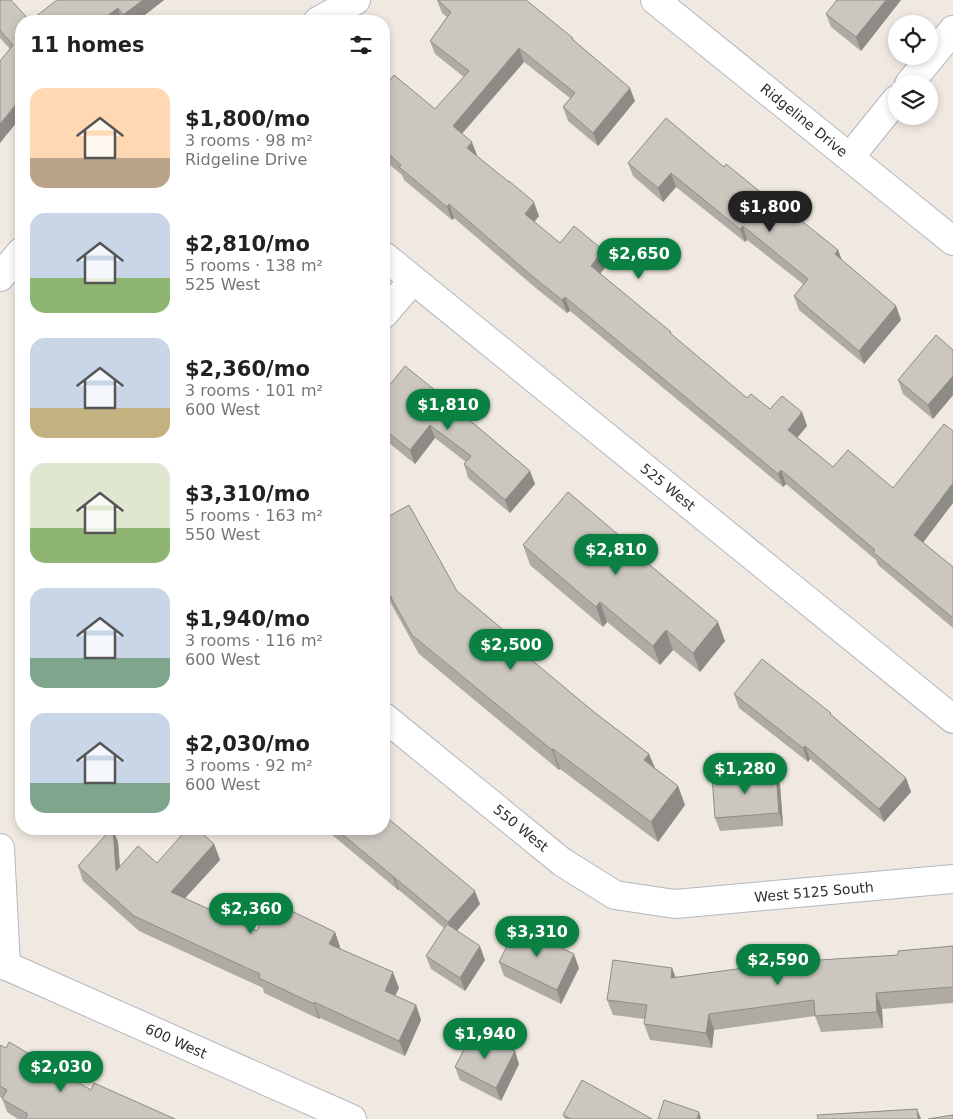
<!DOCTYPE html>
<meta charset="utf-8">
<style>
:root{--surface:#fff;--page:#f6f6f6;--text:#222;--muted:#767676;--accent:#0b8043}
body{margin:0;font-family:"DejaVu Sans",sans-serif;background:var(--page);color:var(--text);height:100vh;display:flex;flex-direction:column;font-size:19px;white-space:nowrap}
*{box-sizing:border-box;margin:0}
p{font-size:16px;color:var(--muted)}
.icon{flex:none;width:28px;height:28px;fill:none;stroke:currentColor;stroke-width:2;stroke-linecap:round;stroke-linejoin:round}
.map{position:relative;flex:1;overflow:hidden}
.panel{position:absolute;left:15px;top:15px;width:375px;height:820px;display:flex;flex-direction:column;background:var(--surface);border-radius:20px;box-shadow:0 2px 8px #0003}
.panel>*{flex:none}
.controls{position:absolute;left:888px;top:15px;display:grid;gap:10px}
.controls a{display:grid;place-items:center;width:50px;height:50px;border-radius:50%;background:var(--surface);box-shadow:0 2px 8px #0003;font-size:25px}
.price{position:absolute;translate:-50% -42px;padding:0 11px;border-radius:18px;background:var(--accent);color:#fff;font-size:16px;line-height:32px;filter:drop-shadow(0 1px 2px #0008)}
.price::after{content:'';position:absolute;left:50%;top:30px;width:15px;height:11px;margin-left:-8px;background:inherit;clip-path:polygon(0 0,100% 0,50% 100%)}
.price.selected{background:#222;color:#fff}
ul{padding:0;list-style:none}
li{display:flex;align-items:center;gap:15px;height:125px;padding:0 15px}
li span{display:grid;place-items:center;flex:none;width:140px;height:100px;border-radius:15px;color:#555}
li>.icon{margin-inline-start:auto}
span .icon{width:60px;height:60px;fill:#fffc;stroke-width:1}
li b{font-size:21px}
h2{display:flex;justify-content:space-between;align-items:center;height:60px;padding:0 15px;font-size:21px}
.map>svg:first-child{display:block}
</style>
<div class="map">
<svg width="953" height="1119" viewBox="0 0 953 1119">
<rect width="100%" height="100%" fill="#efe9e1"/>
<g fill="none" stroke-linecap="round" stroke-linejoin="round">
<g stroke="#b4b7c1" stroke-width="30">
<g id="minor">
<path d="M318,21L356,0"/>
<path d="M909,84L953,30"/>
<path d="M850,157L896,100"/>
<path d="M384,256L953,719"/>
<path d="M0,277L21,252"/>
<path d="M384,314L413,280"/>
<path d="M384,717L562,862L615,895L675,904L953,879"/>
<path d="M0,848L6,966"/>
<path d="M0,963L352,1119"/>
</g>
</g>
<g stroke="#b4b7c1" stroke-width="30">
<path id="tertiary" d="M655,0L953,241"/>
</g>
<use href="#minor" stroke="#fff" stroke-width="28"/>
<use href="#tertiary" stroke="#fff" stroke-width="28"/>
</g>
<g fill="#afaba4">
<path d="M0,0L30,21L57,0H164L137,21H21L0,143L10,49L0,38Z"/>
<path d="M437,0H526L574,40L635,101L598,146L568,121L563,107L570,98L524,62L462,134L477,156L539,216L534,222L560,243L608,264L600,273L672,335L747,398L770,409L802,412L807,426L797,437L953,567V628L878,565L876,560L786,484L783,487L570,311L567,313L537,289L454,218L452,220L404,180L402,175L384,160V88L435,109L464,77L435,54L430,41L447,17L442,13Z"/>
<path d="M901,0L861,51L831,27L826,14Z"/>
<path d="M628,163L724,167L796,221L838,250L842,261L896,306L901,320L864,364L799,310L794,296L803,284L747,240L745,242L676,187L663,202L633,176Z"/>
<path d="M953,350V395L933,419L903,394L898,380Z"/>
<path d="M384,392L462,412L464,415L530,471L535,484L510,513L468,478L464,464L466,462L435,438L415,464L384,439Z"/>
<path d="M384,519L457,591L513,638L517,649L594,712L649,754L655,768L678,786L685,805L658,842L560,769L559,770L419,654L384,591Z"/>
<path d="M523,545L644,561L725,641L700,672L673,650L660,665L607,622L603,627L530,565Z"/>
<path d="M734,694L831,713V715L906,778L911,792L884,822L810,759L808,762L739,708Z"/>
<path d="M776,772L780,785L783,826L720,831L715,818Z"/>
<path d="M325,829H384L480,904L457,931L485,960L465,991L431,969L426,956L444,928L399,890H398Z"/>
<path d="M118,842L120,866L157,863L214,844L220,860L185,898L257,931L335,932L340,947V948L399,988L395,996L416,1005L421,1020L405,1056L320,1018L319,1019L264,993L263,988L139,931L83,881L78,866Z"/>
<path d="M953,946V1003L882,1009L883,1028L821,1032L815,1016L714,1030L712,1048L650,1040L644,1024L645,1019L613,1015L607,1000L676,977L898,955Z"/>
<path d="M499,962L579,968L561,1004L504,976Z"/>
<path d="M0,1045L91,1090L175,1119H18L7,1112L2,1098L0,1097Z"/>
<path d="M519,1064L501,1101L460,1080L455,1067Z"/>
<path d="M563,1115L652,1119H565Z"/>
</g>
<g fill="#8e8b86">
<path d="M143,0H164L137,21H126L123,15Z"/>
<path d="M886,0H901L861,51L856,37Z"/>
<path d="M118,8L122,21H100Z"/>
<path d="M519,48L524,62L457,139L453,126Z"/>
<path d="M630,88L635,101L598,146L593,133Z"/>
<path d="M21,98V117L0,143V124Z"/>
<path d="M472,142L477,155L472,161L467,148Z"/>
<path d="M671,173L676,187L663,202L658,188Z"/>
<path d="M534,202L539,216L530,227L525,214Z"/>
<path d="M449,204L454,218L452,220L447,207Z"/>
<path d="M743,226L747,240L745,242L740,229Z"/>
<path d="M603,250L608,264L596,279L591,266Z"/>
<path d="M838,250L843,263L835,254Z"/>
<path d="M565,297L570,311L567,313L562,300Z"/>
<path d="M896,306L901,320L864,364L859,351Z"/>
<path d="M953,376V395L933,419L928,405Z"/>
<path d="M802,412L807,426L793,443L788,430Z"/>
<path d="M430,425L435,438L415,464L410,450Z"/>
<path d="M781,470L786,484L783,487L778,474Z"/>
<path d="M530,471L535,484L510,513L505,500Z"/>
<path d="M953,483V503L919,548L914,535Z"/>
<path d="M641,554L648,573L639,556Z"/>
<path d="M600,602L607,622L603,627L596,607Z"/>
<path d="M718,622L725,641L700,672L693,653Z"/>
<path d="M666,630L673,650L660,665L653,646Z"/>
<path d="M513,638L520,658L510,642Z"/>
<path d="M805,746L810,759L808,762L803,748Z"/>
<path d="M553,749L560,769L559,770L552,750Z"/>
<path d="M649,754L657,773L644,760Z"/>
<path d="M776,772L780,785L783,826L779,813Z"/>
<path d="M906,778L911,792L884,822L879,809Z"/>
<path d="M678,786L685,805L658,842L651,822Z"/>
<path d="M113,829L118,842L121,886L116,871Z"/>
<path d="M214,844L220,860L177,907L171,892Z"/>
<path d="M394,876L399,890H398L393,877Z"/>
<path d="M475,891L480,904L453,935L448,922Z"/>
<path d="M335,932L340,947L335,959L329,944Z"/>
<path d="M480,946L485,960L465,991L460,978Z"/>
<path d="M574,954L579,968L561,1004L557,990Z"/>
<path d="M672,968L678,983L671,978Z"/>
<path d="M393,972L399,988L390,1006L385,991Z"/>
<path d="M876,993L882,1009L883,1028L877,1012Z"/>
<path d="M314,1002L320,1018L319,1019L314,1004Z"/>
<path d="M416,1005L421,1020L405,1056L399,1041Z"/>
<path d="M709,1014L714,1030L712,1048L706,1033Z"/>
<path d="M515,1051L519,1064L501,1101L496,1088Z"/>
<path d="M917,1109L921,1119H918Z"/>
<path d="M699,1112L701,1119H697Z"/>
</g>
<g fill="#cbc7bf" stroke="#8e8b86">
<path d="M0,0H11L30,21L57,0H143L123,15L118,8L100,21H21V98L0,124V61L13,45L0,30Z"/>
<path d="M438,0H526L573,38L572,39L630,88L593,133L563,107L575,93L519,48L453,126L472,142L467,148L509,182V181L534,202L525,214L560,243L574,226L603,250L591,266L671,332L670,333L747,398L751,394L770,409L782,396L802,412L788,430L833,467L848,450L893,488L944,424L953,431V483L914,535L953,567V618L873,552L875,550L781,470L778,474L565,297L562,300L532,276L449,204L447,207L399,167L401,165L384,150V88L394,75L435,109L469,71L430,41L451,12Z"/>
<path d="M837,0H886L856,37L826,14Z"/>
<path d="M666,118L724,167L726,164L796,221L798,218L838,250L835,254L896,306L859,351L794,296L808,279L743,226L740,229L671,173L658,188L628,163Z"/>
<path d="M936,335L953,350V376L928,405L898,380Z"/>
<path d="M405,366L462,412L461,413L530,471L505,500L464,464L471,456L430,425L410,450L384,429V392Z"/>
<path d="M568,492L641,554L639,556L718,622L693,653L666,630L653,646L600,602L596,607L523,545Z"/>
<path d="M409,505L457,591L513,638L510,642L594,712L649,754L644,760L678,786L651,822L553,749L552,750L412,635L384,585V519Z"/>
<path d="M762,659L831,713L830,714L906,778L879,809L805,746L803,748L734,694Z"/>
<path d="M776,772L779,813L715,818L712,776Z"/>
<path d="M384,815L475,891L448,922L336,829H384Z"/>
<path d="M111,829H113L116,871L138,846L157,863L187,829H197L214,844L171,892L257,931L271,901L335,932L329,944L393,972L385,991L416,1005L399,1041L314,1002V1004L259,978L260,974L134,916L78,866Z"/>
<path d="M447,924L480,946L460,978L426,956Z"/>
<path d="M517,926L574,954L557,990L499,962Z"/>
<path d="M953,946V987L876,993L877,1012L815,1016L814,1000L709,1014L706,1033L644,1024L647,1005L607,1000L613,960L672,968L671,978L788,962L898,955V951Z"/>
<path d="M473,1032L515,1051L496,1088L455,1067Z"/>
<path d="M9,1042L91,1090L94,1083L175,1119H25L28,1114L2,1099L7,1090L0,1086V1045L6,1048Z"/>
<path d="M582,1080L652,1119H571L563,1115Z"/>
<path d="M664,1100L699,1112L697,1119H658Z"/>
<path d="M917,1109L918,1119H818L817,1115Z"/>
<path d="M953,1115V1119H928Z"/>
</g>
<g text-anchor="middle" stroke-width="4" stroke-linejoin="round" paint-order="stroke">
<g font-size="14" fill="#2e2e2e" stroke="#fff">
<text transform="translate(804 120) rotate(39)" y="5">Ridgeline Drive</text>
<text transform="translate(668 487) rotate(39)" y="5">525 West</text>
<text transform="translate(521 828) rotate(39)" y="5">550 West</text>
<text transform="translate(814 892) rotate(-5)" y="5">West 5125 South</text>
<text transform="translate(176 1041) rotate(24)" y="5">600 West</text>
</g>
</g>
</svg>
<div class="controls">
<a><svg class="icon" aria-label="locate" viewBox="0 0 24 24"><circle cx="12" cy="12" r="6"/><path d="M12 2v4M12 18v4M2 12h4M18 12h4"/></svg></a>
<a><svg class="icon" aria-label="layers" viewBox="0 0 24 24"><path d="M12 4l9 5-9 5-9-5zM3 14l9 5 9-5"/></svg></a>
</div>
<b class="price selected" style="left:770px;top:233px">$1,800</b>
<b class="price" style="left:639px;top:280px">$2,650</b>
<b class="price" style="left:448px;top:431px">$1,810</b>
<b class="price" style="left:616px;top:576px">$2,810</b>
<b class="price" style="left:511px;top:671px">$2,500</b>
<b class="price" style="left:745px;top:795px">$1,280</b>
<b class="price" style="left:251px;top:935px">$2,360</b>
<b class="price" style="left:537px;top:958px">$3,310</b>
<b class="price" style="left:778px;top:986px">$2,590</b>
<b class="price" style="left:485px;top:1060px">$1,940</b>
<b class="price" style="left:61px;top:1093px">$2,030</b>
<section class="panel">
<h2>11 homes<svg class="icon" aria-label="filters" viewBox="0 0 24 24"><path d="M4 7h16M4 17h16"/><circle cx="9" cy="7" r="2"/><circle cx="15" cy="17" r="2"/></svg></h2>
<ul>
<li><span style="background:linear-gradient(#ffd9b3 70%,#b9a48a 0)"><svg class="icon" aria-label="home" viewBox="0 0 24 24"><path d="M3 11l9-7 9 7M6 9v11h12V9"/></svg></span><div><b>$1,800/mo</b><p>3 rooms · 98 m²</p><p>Ridgeline Drive</p></div></li>
<li><span style="background:linear-gradient(#c9d6e8 65%,#8fb573 0)"><svg class="icon" aria-label="home" viewBox="0 0 24 24"><path d="M3 11l9-7 9 7M6 9v11h12V9"/></svg></span><div><b>$2,810/mo</b><p>5 rooms · 138 m²</p><p>525 West</p></div></li>
<li><span style="background:linear-gradient(#c9d6e8 70%,#c2b280 0)"><svg class="icon" aria-label="home" viewBox="0 0 24 24"><path d="M3 11l9-7 9 7M6 9v11h12V9"/></svg></span><div><b>$2,360/mo</b><p>3 rooms · 101 m²</p><p>600 West</p></div></li>
<li><span style="background:linear-gradient(#dfe7d0 65%,#8fb573 0)"><svg class="icon" aria-label="home" viewBox="0 0 24 24"><path d="M3 11l9-7 9 7M6 9v11h12V9"/></svg></span><div><b>$3,310/mo</b><p>5 rooms · 163 m²</p><p>550 West</p></div></li>
<li><span style="background:linear-gradient(#c9d6e8 70%,#7fa58c 0)"><svg class="icon" aria-label="home" viewBox="0 0 24 24"><path d="M3 11l9-7 9 7M6 9v11h12V9"/></svg></span><div><b>$1,940/mo</b><p>3 rooms · 116 m²</p><p>600 West</p></div></li>
<li><span style="background:linear-gradient(#c9d6e8 70%,#7fa58c 0)"><svg class="icon" aria-label="home" viewBox="0 0 24 24"><path d="M3 11l9-7 9 7M6 9v11h12V9"/></svg></span><div><b>$2,030/mo</b><p>3 rooms · 92 m²</p><p>600 West</p></div></li>
</ul>
</section>
</div>
